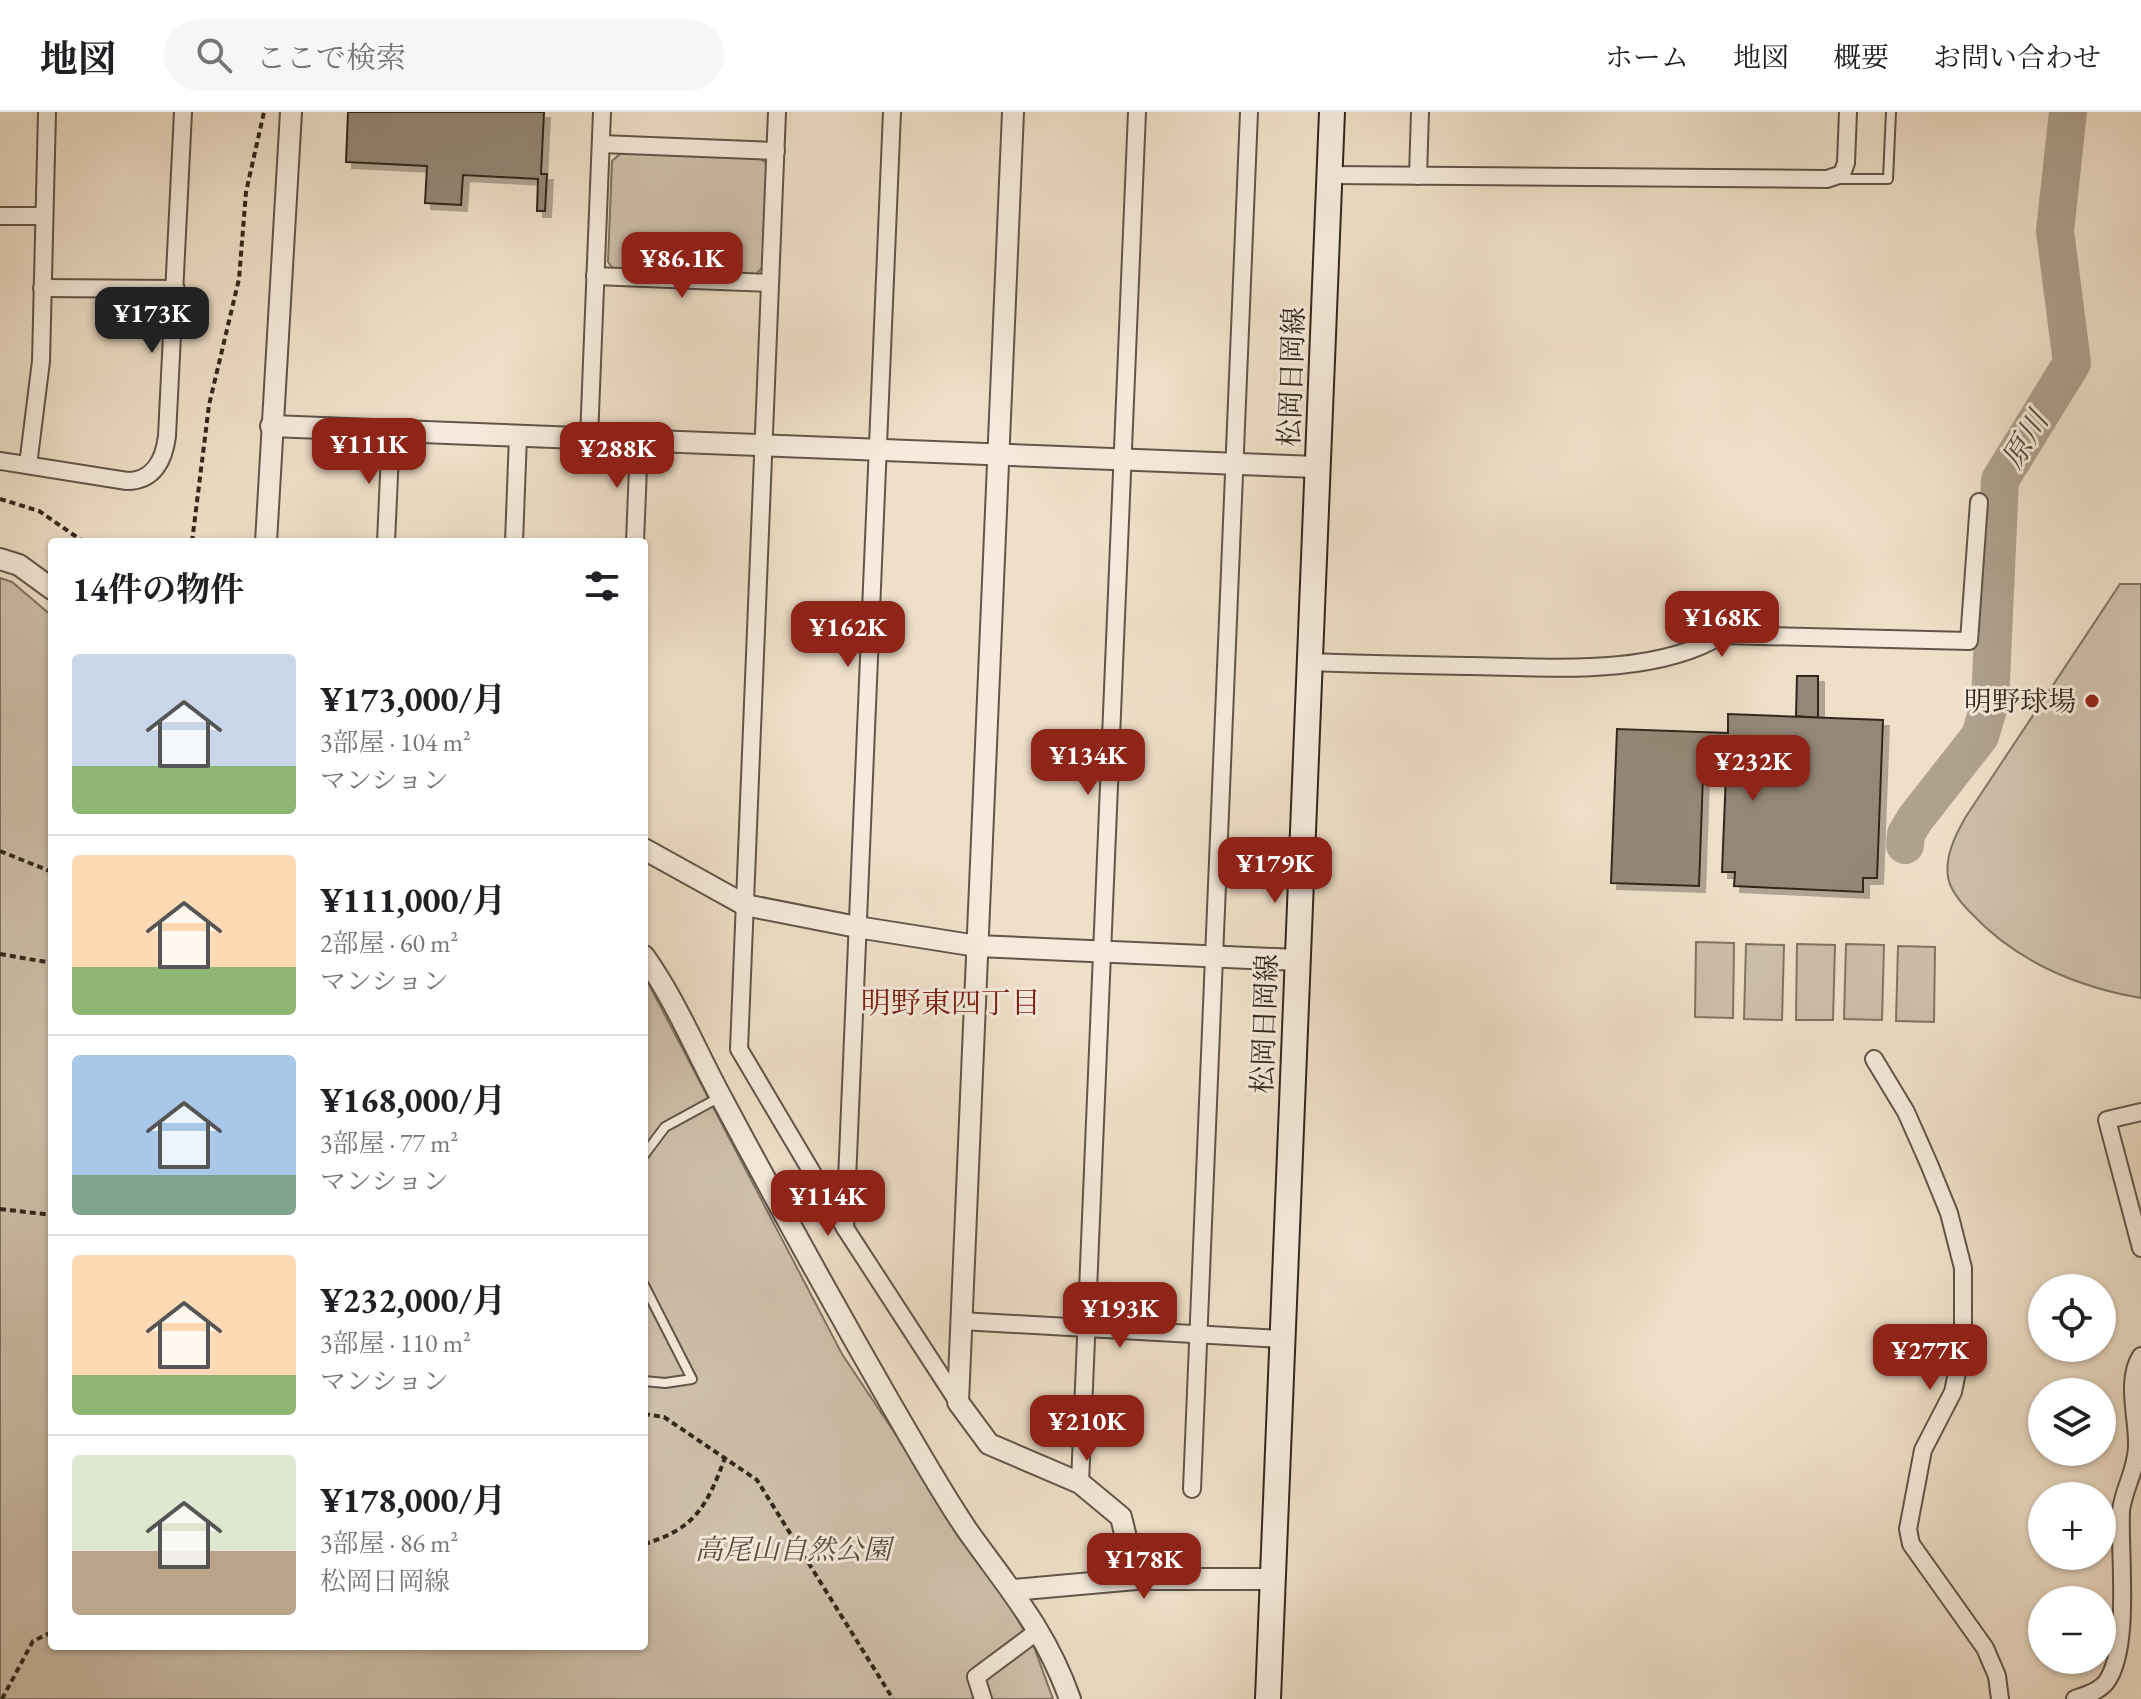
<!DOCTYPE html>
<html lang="ja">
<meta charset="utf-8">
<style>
:root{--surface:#fff;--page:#f6f6f6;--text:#202124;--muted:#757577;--line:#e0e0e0;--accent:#8f2418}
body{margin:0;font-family:"EB Garamond","Noto Serif JP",serif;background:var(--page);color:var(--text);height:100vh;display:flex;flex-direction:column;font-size:30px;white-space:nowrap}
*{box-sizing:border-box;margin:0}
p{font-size:26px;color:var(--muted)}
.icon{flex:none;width:44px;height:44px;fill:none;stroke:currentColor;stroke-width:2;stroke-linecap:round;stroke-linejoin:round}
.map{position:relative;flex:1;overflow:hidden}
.panel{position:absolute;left:48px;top:426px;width:600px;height:1112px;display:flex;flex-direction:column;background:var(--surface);border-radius:8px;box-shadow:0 2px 6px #0004}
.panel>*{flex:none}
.buttons{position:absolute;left:2028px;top:1162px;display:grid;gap:16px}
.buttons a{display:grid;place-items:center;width:88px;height:88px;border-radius:50%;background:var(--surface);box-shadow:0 2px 6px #0004;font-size:40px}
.price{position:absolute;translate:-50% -68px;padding:0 18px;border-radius:16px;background:var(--accent);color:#fff;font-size:26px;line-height:52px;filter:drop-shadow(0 2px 4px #0008)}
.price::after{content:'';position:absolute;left:50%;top:48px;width:24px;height:18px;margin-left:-12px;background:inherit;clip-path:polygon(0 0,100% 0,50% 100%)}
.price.selected{background:#222;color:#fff}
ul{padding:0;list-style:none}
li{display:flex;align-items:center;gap:24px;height:200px;padding:0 24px}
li+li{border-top:2px solid var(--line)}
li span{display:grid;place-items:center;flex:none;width:224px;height:160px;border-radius:8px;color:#555}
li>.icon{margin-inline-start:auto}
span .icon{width:96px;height:96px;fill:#fffc;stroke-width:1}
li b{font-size:34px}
h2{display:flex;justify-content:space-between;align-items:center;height:96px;padding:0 24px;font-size:34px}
header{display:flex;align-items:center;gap:48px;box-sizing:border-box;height:112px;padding:0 40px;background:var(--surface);border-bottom:2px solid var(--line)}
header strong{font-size:38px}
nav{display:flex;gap:44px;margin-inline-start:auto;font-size:28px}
.search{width:560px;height:72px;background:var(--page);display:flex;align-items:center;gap:20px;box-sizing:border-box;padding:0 28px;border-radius:44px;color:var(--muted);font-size:30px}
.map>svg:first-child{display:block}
</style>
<header>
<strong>地図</strong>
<div class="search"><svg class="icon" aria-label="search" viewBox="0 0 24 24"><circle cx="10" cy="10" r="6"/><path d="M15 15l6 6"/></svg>ここで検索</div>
<nav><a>ホーム</a><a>地図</a><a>概要</a><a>お問い合わせ</a></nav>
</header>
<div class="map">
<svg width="2141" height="1587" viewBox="0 0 2141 1587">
<defs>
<filter id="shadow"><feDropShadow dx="6" dy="6" stdDeviation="0" flood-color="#0004"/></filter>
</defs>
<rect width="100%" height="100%" fill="#efdfc8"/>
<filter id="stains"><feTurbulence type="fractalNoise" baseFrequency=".0025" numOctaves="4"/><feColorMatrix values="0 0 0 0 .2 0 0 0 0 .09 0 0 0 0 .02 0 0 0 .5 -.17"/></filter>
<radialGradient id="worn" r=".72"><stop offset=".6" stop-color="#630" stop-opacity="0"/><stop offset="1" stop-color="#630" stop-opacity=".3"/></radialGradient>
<g fill="#cfc0ab" stroke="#807464" stroke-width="2">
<path d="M621,41L759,46L768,52L764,154L755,163L615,159L608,150L612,49Z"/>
<path d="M0,466L12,470L52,504V1534H644V863L842,1242L1001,1480L1034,1535L1053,1587H0Z"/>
<path d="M2120,472H2141V886C2077,875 2016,849 1971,801C1962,792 1950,778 1948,765C1945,744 1955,724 1965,706Z"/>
<path d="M1696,830L1734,831L1733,906L1695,905Z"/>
<path d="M1746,832L1784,833L1782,908L1744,907Z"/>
<path d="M1797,832L1835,833L1833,908H1796Z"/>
<path d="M1846,832L1884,833L1882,908L1844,907Z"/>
<path d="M1898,834L1935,835L1934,910L1896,909Z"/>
</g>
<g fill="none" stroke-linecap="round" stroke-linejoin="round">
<path stroke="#afa18e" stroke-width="38" d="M1905,733L1906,722L1915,707L1980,624L1990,591L2000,368L2072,251L2055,119L2068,0"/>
</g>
<g fill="#948776" stroke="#32281d" stroke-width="2" filter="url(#shadow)">
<path d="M348,0H544L541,62H547L545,99H537L538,67L463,63L461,93L425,91L427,54L346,50Z"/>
<path d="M1797,564H1818V606L1796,604Z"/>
<path d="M1728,602L1883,608L1877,766H1863V780L1734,774L1735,760H1722L1727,637L1704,636L1699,774L1611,771L1617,617L1728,621Z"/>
</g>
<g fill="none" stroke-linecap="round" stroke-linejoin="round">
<g stroke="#615648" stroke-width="12">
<g id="service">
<path d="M1840,67H1888L1891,0"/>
<path d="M644,1043L665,1015L720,985"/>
<path d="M644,1173L692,1267L665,1271L644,1269"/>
</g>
</g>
<g stroke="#615648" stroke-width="20">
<g id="minor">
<path d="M777,0L739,937L845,1116L958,1290"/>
<path d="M601,32L776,39"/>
<path d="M1329,63L1827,67L1842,62L1846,51L1848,0"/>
<path d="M1418,64L1420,0"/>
<path d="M0,104H44"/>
<path d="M595,164L770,171"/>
<path d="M42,176L176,177"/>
<path d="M589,326L602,0"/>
<path d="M0,349L127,369C154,369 164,348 167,324L183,0"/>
<path d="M28,353L41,249L47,0"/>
<path d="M386,430L391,319"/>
<path d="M514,430L518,324"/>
<path d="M635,430L639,329"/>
<path d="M1309,550C1362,552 1416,553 1469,554C1547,555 1654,565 1722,523L1969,529L1979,390"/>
<path d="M1874,947L1906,1000L1929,1052L1949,1101L1963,1156V1231L1953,1280L1923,1338L1908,1417L1911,1432L1985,1536L1997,1564L2000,1587"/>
<path d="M2141,1000L2107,1008L2141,1136"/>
<path d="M845,1116L892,0"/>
<path d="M961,1209L1281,1227"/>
<path d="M1080,1371L1137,0"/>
<path d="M1192,1377L1249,0"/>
<path d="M983,1587L976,1565L1039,1518"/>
<path d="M2075,1587C2086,1583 2100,1579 2107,1569C2131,1534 2119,1442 2121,1399C2123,1378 2137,1357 2137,1334C2138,1306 2125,1269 2141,1244"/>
</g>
</g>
<g stroke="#615648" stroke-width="24">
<g id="tertiary">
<path d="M1013,0L958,1290L989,1332L1080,1371L1121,1405L1136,1467"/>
<path d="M271,314L1317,355"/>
<path d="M266,430L291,0"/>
<path d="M0,447L19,453L52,477"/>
<path d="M644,737L745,793L857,815L977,834L1297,848"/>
<path d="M644,844C676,889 696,939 722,987C777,1090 834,1193 892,1294C916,1335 940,1378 967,1418C1009,1477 1045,1517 1070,1587"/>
<path d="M1014,1478L1136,1467H1273"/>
</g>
</g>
<g stroke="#32281d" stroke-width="28">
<path id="secondary" d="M1268,1587L1332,0"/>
</g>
<g stroke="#32281d" stroke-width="4" stroke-dasharray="6 4" stroke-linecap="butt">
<path d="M0,387L39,399L84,430"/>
<path d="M192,430L209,293L239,167L246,80L264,0"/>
<path d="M0,739L52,760"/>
<path d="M0,842L52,851"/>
<path d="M0,1097L52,1103"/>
<path d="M644,1302L664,1305L757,1368L893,1587"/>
<path d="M644,1432C696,1417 707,1393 725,1346"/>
<path d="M2,1587L33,1529L52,1520"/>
</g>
<use href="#service" stroke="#f5eadb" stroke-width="8"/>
<use href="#minor" stroke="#f5eadb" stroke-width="16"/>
<use href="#tertiary" stroke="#f5eadb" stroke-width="20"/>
<use href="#secondary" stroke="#f5eadb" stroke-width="24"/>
</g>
<circle fill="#8f2418" stroke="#f5eadb" stroke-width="3" cx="2092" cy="589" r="8"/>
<g text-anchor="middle" stroke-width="6" stroke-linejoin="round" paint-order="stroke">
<g font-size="28" fill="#32281d" stroke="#f5eadb">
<text transform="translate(1291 265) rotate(-88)" y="10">松岡日岡線</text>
<text transform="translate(1264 912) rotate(-88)" y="10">松岡日岡線</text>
</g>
<g font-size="28" fill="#32281d" stroke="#f5eadb" text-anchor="end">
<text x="2076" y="599">明野球場</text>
</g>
<g font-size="28" font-style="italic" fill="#594e40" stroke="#f5eadb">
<text x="793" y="1447">高尾山自然公園</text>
</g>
<g font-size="30" font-style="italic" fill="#584c3f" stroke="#f5eadb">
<text transform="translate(2025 328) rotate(-59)" y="10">原川</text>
</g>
<g font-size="30" fill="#7a1f14" stroke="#f5eadb">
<text x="951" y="901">明野東四丁目</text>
</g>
</g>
<rect width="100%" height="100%" filter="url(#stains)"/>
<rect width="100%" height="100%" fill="url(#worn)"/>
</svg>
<div class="buttons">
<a><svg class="icon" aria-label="locate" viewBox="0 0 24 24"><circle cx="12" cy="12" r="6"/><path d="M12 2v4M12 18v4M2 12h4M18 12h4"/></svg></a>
<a><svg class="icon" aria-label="layers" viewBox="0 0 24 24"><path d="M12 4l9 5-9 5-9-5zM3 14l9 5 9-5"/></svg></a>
<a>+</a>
<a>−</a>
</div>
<b class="price" style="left:682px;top:188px">¥86.1K</b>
<b class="price selected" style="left:152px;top:243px">¥173K</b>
<b class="price" style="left:369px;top:374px">¥111K</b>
<b class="price" style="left:617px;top:378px">¥288K</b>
<b class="price" style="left:1722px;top:547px">¥168K</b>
<b class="price" style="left:848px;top:557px">¥162K</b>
<b class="price" style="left:1088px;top:685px">¥134K</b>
<b class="price" style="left:1753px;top:691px">¥232K</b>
<b class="price" style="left:1275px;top:793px">¥179K</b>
<b class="price" style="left:828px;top:1126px">¥114K</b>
<b class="price" style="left:1120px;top:1238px">¥193K</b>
<b class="price" style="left:1930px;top:1280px">¥277K</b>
<b class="price" style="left:1087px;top:1351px">¥210K</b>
<b class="price" style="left:1144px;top:1489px">¥178K</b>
<section class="panel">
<h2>14件の物件<svg class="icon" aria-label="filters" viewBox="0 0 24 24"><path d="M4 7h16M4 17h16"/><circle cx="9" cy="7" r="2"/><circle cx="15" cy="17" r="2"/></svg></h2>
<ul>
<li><span style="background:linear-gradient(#c9d6e8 70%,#8fb573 0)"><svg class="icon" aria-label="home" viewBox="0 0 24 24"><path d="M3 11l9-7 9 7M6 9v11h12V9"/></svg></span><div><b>¥173,000/月</b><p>3部屋 · 104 m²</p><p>マンション</p></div></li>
<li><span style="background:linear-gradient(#ffd9b3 70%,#8fb573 0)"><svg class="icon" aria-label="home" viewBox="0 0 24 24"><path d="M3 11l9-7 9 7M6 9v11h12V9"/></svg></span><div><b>¥111,000/月</b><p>2部屋 · 60 m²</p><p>マンション</p></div></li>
<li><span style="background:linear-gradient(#a9c7e8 75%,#7fa58c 0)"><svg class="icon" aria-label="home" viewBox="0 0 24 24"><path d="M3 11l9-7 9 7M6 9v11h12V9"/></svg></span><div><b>¥168,000/月</b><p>3部屋 · 77 m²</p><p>マンション</p></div></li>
<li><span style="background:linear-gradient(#ffd9b3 75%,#8fb573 0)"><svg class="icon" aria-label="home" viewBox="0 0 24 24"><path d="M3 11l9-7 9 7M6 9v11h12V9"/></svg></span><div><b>¥232,000/月</b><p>3部屋 · 110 m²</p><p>マンション</p></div></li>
<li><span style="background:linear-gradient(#dfe7d0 60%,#b9a48a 0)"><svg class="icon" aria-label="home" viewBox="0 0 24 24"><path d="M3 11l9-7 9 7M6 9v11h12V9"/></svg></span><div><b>¥178,000/月</b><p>3部屋 · 86 m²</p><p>松岡日岡線</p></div></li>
</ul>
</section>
</div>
